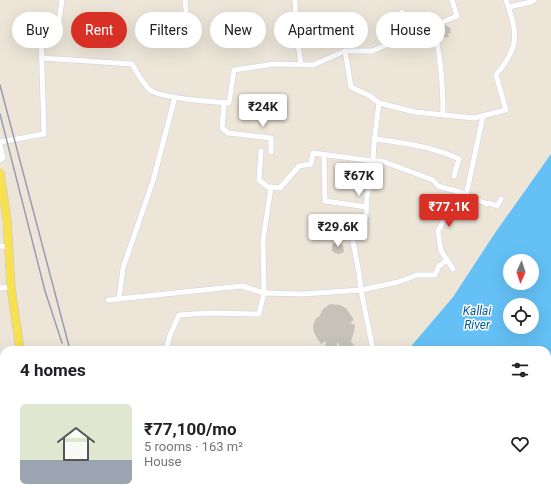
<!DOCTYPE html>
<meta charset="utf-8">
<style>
:root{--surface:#fff;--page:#f6f6f6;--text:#202124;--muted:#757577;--accent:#d93025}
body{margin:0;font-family:Roboto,sans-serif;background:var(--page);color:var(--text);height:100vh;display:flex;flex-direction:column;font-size:15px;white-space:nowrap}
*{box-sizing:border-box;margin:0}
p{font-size:13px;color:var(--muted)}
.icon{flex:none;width:22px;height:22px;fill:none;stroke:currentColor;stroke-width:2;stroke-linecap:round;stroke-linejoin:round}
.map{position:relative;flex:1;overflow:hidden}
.details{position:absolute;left:0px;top:346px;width:551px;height:156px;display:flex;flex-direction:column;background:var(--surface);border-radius:12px 12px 0 0;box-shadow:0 4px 16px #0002}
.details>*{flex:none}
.top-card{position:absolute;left:12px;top:12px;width:527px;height:36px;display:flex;gap:8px}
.needle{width:26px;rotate:183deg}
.fabs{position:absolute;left:503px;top:254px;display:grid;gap:8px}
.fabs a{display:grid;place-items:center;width:36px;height:36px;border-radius:50%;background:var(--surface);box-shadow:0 4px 16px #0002;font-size:20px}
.price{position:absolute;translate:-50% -34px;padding:0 9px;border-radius:4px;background:#fff;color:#222;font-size:13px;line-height:26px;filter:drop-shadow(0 1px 2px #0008)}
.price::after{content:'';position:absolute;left:50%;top:24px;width:12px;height:9px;margin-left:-6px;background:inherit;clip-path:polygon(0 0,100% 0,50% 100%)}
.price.current{background:var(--accent);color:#fff}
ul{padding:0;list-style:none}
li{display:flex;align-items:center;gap:12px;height:100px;padding:0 20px}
li span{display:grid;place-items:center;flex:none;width:112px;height:80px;border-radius:6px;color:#555}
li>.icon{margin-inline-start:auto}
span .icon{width:48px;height:48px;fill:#fffc;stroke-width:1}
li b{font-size:17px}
h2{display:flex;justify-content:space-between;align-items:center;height:48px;padding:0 20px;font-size:17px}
.tag{padding:0 14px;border-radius:18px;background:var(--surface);box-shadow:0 4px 16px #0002;font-size:14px;line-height:36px}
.tag.current{background:var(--accent);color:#fff}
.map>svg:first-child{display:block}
</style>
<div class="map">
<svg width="551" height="502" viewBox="0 0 551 502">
<rect width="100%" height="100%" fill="#ece5d8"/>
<g fill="#64c0f5" fill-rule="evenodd">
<path d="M551,154V364L547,367V350H408L453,297L495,233ZM510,261H532V283H510ZM510,305H532V327H510Z"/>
<path d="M267,498H371L369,502H264Z"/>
</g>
<g fill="#c7c2b8">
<path d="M446,25L450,28L451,33L448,34L449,37L440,38L438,29Z"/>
<path d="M340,242V244L343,245L344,252L339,254L335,253L332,251V245L334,243Z"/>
<path d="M330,304L340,305L346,308L354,320L350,323L355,325L354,332L351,341L354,346L348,350H343L337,342V349L325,347L326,341L321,344L314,333L313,326L316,318L319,317L323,309Z"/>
</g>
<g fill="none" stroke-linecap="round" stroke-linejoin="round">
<g stroke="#ced0e2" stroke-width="3.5">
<path id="lane" d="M38,498L39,502"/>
</g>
<g stroke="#ced0e2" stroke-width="6">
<g id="street">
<path d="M185,0L186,12"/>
<path d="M295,0L296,31L301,65"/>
<path d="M509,7L531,2L534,0"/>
<path d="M402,12L412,35"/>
<path d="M433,26C441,55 443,85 443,115"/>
<path d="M345,51H372L457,16L452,0"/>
<path d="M42,58L132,64C136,71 144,85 150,90C161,98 214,102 229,103L234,70L275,64L313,65L345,51L351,87L370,96L379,103"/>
<path d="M224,103L222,128L228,133L271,138V152"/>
<path d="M374,139C401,142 435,147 459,159L454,176"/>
<path d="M0,142L44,134L41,37L57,35L62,0"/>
<path d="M0,145L3,158L0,160"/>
<path d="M261,151L259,180L268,187L280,188L299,166L311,164L313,153L373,161H382L433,180L438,186L460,192L487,204L489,203L497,206L501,199"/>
<path d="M324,155L325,201L367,207"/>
<path d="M0,246L8,247"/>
<path d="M453,269L441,251L438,231L447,214C461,211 460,209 466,196L483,116"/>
<path d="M0,288L11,287"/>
<path d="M119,299L123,268L153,181L175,97"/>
<path d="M108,300L242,286L264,293L263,240L271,187"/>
<path d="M372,345L361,290L398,282L417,275H435L439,266L447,260"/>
<path d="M166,350L170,335L179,315L208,313L259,314L264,293L303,294L361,290L359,273L349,220L366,218L367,196L372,178L374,143L379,103L415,112L474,118L506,110L496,75C520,46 518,35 506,0"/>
<path d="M547,453L551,449"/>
<path d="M0,500L5,498"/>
<path d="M488,502L493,498"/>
</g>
</g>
<g stroke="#c7c7c7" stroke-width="9">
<g id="primary">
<path d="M0,173L7,220L11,287L20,350"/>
<path d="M62,498L65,502"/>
</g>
</g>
<use href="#lane" stroke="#fff" stroke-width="2.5"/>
<use href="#street" stroke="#fff" stroke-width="5"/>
<use href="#primary" stroke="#f8e151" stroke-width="8"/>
<g stroke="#9b9cb4" stroke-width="1.5">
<path d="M0,85L70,350"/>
<path d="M0,114L45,291L62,343"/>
<path d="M125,498L127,502"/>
</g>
</g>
<g text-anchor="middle" stroke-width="3" stroke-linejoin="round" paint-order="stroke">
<g font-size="12" font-style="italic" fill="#065b9e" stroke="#fff">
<text x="477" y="315">Kallai<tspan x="477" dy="14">River</tspan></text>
</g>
</g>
</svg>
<div class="fabs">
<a><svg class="needle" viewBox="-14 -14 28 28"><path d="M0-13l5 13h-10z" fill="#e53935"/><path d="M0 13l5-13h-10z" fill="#757577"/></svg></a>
<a><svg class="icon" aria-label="locate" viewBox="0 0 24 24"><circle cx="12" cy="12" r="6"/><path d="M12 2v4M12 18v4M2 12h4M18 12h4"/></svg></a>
</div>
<b class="price" style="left:263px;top:128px">₹24K</b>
<b class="price" style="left:359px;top:197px">₹67K</b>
<b class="price current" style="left:449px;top:228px">₹77.1K</b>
<b class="price" style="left:338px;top:248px">₹29.6K</b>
<div class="top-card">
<a class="tag">Buy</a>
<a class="tag current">Rent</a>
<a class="tag">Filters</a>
<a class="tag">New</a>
<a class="tag">Apartment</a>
<a class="tag">House</a>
</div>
<section class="details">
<h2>4 homes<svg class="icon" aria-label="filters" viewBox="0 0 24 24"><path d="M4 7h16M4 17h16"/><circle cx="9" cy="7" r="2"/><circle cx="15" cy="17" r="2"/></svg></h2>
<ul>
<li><span style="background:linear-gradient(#dfe7d0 70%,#9aa5b1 0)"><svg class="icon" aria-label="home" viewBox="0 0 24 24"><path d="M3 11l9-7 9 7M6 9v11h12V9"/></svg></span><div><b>₹77,100/mo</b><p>5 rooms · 163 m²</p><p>House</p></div><svg class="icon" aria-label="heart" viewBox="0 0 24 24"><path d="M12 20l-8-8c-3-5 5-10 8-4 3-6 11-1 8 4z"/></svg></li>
</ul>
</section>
</div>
